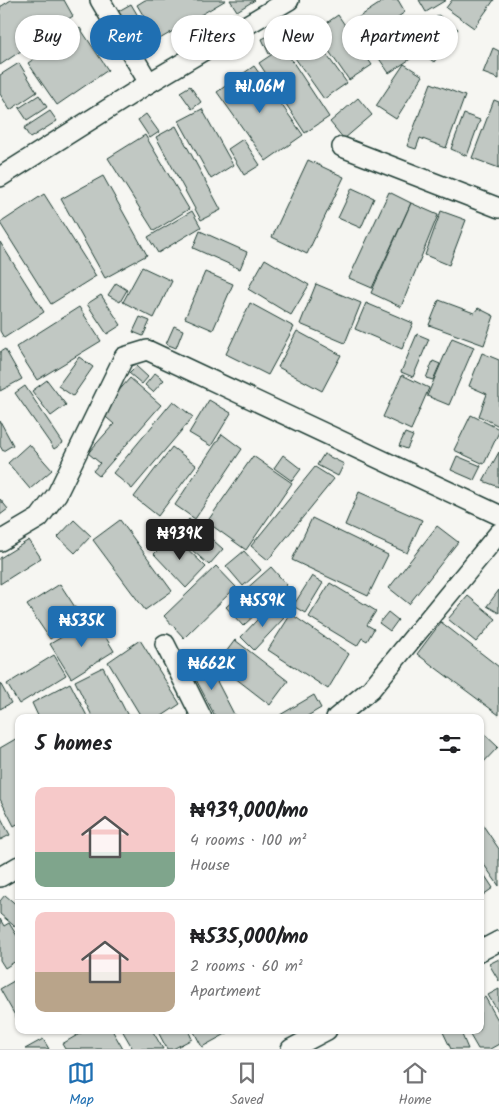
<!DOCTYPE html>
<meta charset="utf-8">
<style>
:root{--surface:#fff;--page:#f2f2f2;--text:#202124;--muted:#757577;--line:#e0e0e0;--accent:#1f6fb2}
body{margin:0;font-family:Kalam,sans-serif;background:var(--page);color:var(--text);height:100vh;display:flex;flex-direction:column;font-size:19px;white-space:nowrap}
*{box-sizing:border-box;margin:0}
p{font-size:16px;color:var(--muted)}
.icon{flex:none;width:28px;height:28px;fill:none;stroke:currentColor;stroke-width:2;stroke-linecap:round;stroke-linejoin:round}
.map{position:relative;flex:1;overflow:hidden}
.panel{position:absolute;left:15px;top:714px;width:469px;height:320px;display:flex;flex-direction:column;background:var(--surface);border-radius:10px;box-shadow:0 1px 4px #0004}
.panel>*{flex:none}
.guide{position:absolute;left:15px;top:15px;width:470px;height:45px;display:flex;gap:10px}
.price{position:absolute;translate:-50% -42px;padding:0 11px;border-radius:5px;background:var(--accent);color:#fff;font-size:16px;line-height:32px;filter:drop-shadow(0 1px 2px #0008)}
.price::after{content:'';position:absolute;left:50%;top:30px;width:15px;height:11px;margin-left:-8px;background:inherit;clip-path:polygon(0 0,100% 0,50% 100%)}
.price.current{background:#222;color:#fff}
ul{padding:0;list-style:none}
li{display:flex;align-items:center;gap:15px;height:125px;padding:0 20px}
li+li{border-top:1px solid var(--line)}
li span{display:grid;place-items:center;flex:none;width:140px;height:100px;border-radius:10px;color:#555}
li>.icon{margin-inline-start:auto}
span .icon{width:60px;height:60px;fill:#fffc;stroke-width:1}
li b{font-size:21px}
h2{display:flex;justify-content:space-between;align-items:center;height:60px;padding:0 20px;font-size:21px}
.chip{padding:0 18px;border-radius:22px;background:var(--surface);box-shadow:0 1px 4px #0004;font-size:18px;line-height:45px}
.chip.current{background:var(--accent);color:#fff}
.menu{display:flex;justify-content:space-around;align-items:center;height:70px;border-top:1px solid var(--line);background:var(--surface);font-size:14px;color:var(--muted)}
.menu a{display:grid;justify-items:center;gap:2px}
.menu .current{color:var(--accent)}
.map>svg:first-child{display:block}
</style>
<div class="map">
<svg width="499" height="1049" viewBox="0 0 499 1049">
<rect width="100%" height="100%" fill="#f6f6f2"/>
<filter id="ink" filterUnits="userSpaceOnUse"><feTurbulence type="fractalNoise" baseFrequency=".02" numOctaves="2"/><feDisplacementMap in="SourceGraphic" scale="10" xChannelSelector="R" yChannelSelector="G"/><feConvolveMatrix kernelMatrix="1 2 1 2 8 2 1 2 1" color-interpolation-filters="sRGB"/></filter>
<g filter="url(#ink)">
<g fill="#c1c8c3" stroke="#1f3d34">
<path d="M11,0H64L73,16L0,65V7Z"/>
<path d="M145,0H226L158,40L137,5Z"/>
<path d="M230,0H255L237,11Z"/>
<path d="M385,0H398L405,12L398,17L421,52L389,73L353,21Z"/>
<path d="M419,0H446L426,12Z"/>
<path d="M452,0H494L474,28L446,8Z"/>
<path d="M131,4L151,38L135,47L115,13Z"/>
<path d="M338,15L372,65L349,80L315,31Z"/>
<path d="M438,15L458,29L434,62L423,54L425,33Z"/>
<path d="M80,28L108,70L57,105L28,63Z"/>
<path d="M276,32L283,47L269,54L262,39Z"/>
<path d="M310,32L347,83L324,99L288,48Z"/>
<path d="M283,47L329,117L305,133L259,63Z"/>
<path d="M493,48L499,51V79L483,73Z"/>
<path d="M19,63L37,92L10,110L0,94V75Z"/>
<path d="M404,64L423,76L396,119L376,106Z"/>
<path d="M254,66L303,135L266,161L217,92Z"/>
<path d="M431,83L465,96L446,148L420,138L416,149L407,146Z"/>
<path d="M190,86L201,102L192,109L180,92Z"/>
<path d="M39,95L47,107L27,120L19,108Z"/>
<path d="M358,98L372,115L344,139L330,122Z"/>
<path d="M494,100L499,102V168L472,158Z"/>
<path d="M202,109L233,165L211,179L179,121Z"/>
<path d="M50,111L57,121L30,138L24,128Z"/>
<path d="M146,114L159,132L150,138L138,120Z"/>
<path d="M464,114L480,120L467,156L451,149Z"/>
<path d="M176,126L221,210L201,220L156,137Z"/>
<path d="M145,135L189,209L154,231L108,158Z"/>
<path d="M243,139L260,165L244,175L228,149Z"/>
<path d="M308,160L344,177L307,254L272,237Z"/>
<path d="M103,176L147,255L105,278L61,199Z"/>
<path d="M352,188L374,198L361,228L338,218Z"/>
<path d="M389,192L411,203L372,288L349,278Z"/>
<path d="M44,194L96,276L51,304L0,223Z"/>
<path d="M411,203L438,215L401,307L371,293Z"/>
<path d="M192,211L201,227L158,253L148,237Z"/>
<path d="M441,211L466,220L449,265L425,255Z"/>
<path d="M200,231L247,252L240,269L193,248Z"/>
<path d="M0,242L44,312L4,338L0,331Z"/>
<path d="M265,259L309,285L291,315L248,289Z"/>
<path d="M142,267L172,281L154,318L123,302Z"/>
<path d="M205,272L233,284L213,330L185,318Z"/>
<path d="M116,283L127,290L120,302L108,295Z"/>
<path d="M316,284L361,303L345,343L300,324Z"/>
<path d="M101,295L121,325L107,334L87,304Z"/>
<path d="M439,300L474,313L478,308L494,316L484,345L429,325Z"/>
<path d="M250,303L294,327L268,375L226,354Z"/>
<path d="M366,303L413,323L402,349L355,329Z"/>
<path d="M79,307L101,341L37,380L16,347Z"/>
<path d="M140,317L150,321L143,336L133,332Z"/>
<path d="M174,326L183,330L176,348L166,344Z"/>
<path d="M297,331L341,355L322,391L278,367Z"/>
<path d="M417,334L429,339L413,377L401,372Z"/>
<path d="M452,338L474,347L449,405L427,396Z"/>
<path d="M5,349L22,379L0,391V352Z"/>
<path d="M482,353L499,360V426L479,416L487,394L469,386Z"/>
<path d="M79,357L93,367L73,396L58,386Z"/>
<path d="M433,361L440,364L433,380L426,378Z"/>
<path d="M136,366L148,377L142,384L129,373Z"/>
<path d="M155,373L164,380L153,392L145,385Z"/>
<path d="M402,375L429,388L411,430L383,417Z"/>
<path d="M130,378L161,405L99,476L93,471L100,463L88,453L114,424L100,412Z"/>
<path d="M47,380L66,405L51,416L32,391Z"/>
<path d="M25,386L63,443L54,449L15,393Z"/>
<path d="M209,400L231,413L211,446L189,433Z"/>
<path d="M173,401L193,417L132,489L113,473Z"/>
<path d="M471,415L499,429V432L484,464L454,450Z"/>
<path d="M0,421L13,445L3,451L0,446Z"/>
<path d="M405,433L413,436L407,449L399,446Z"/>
<path d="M222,434L242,449L195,519L175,505Z"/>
<path d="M29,444L52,470L30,489L8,463Z"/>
<path d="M172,447L196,465L158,516L134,497Z"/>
<path d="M499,452V487L483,481Z"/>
<path d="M324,454L344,464L338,476L317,465Z"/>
<path d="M283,455L301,469L292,481L274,468Z"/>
<path d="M253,456L292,483L246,550L207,522Z"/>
<path d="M457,456L481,466L474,480L451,470Z"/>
<path d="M315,467L334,479L268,560L251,546Z"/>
<path d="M359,492L422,520L407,553L345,525Z"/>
<path d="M0,499L8,509L0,515Z"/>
<path d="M312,518L388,555L368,596L292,560Z"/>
<path d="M189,519L223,549L209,565L175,535Z"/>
<path d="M74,520L91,536L75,553L58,537Z"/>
<path d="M120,520L172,591L145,610L93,540Z"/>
<path d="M437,526L458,542L409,604L389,588Z"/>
<path d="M173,535L206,567L186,588L154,554Z"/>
<path d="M29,540L41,558L0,584V558Z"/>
<path d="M244,551L261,570L243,586L226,566Z"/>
<path d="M216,566L236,587L184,638L164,616Z"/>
<path d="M271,567L287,585L243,626L226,607Z"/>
<path d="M312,576L323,583L305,613L293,606Z"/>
<path d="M330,583L376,611L367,625L374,629L367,641L362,638L357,646L309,617Z"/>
<path d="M60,584L82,618L50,639L27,605Z"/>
<path d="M499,590V613L487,606Z"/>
<path d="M468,596L496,619L476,642L448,619Z"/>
<path d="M271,605L284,618L254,650L241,637Z"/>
<path d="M388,612L398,620L390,631L379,623Z"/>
<path d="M291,614L349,654L328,689L268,650Z"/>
<path d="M94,618L114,651L71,678L50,644Z"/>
<path d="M441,622L499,667V715L417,654Z"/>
<path d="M140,640L180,704L159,718H142L108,662Z"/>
<path d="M235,640L288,681L270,705L217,664Z"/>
<path d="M54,655L66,675L19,704L7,684Z"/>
<path d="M206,660L236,718H216L190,668Z"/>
<path d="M103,667L129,718H93L75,681Z"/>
<path d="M0,683L11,703L0,709Z"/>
<path d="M70,683L88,718H39L32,703Z"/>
<path d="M314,695L321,708L304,718H282L280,715Z"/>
<path d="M480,730L498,747L480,766Z"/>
<path d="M19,737V823L14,826L0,799V748Z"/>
<path d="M0,816L10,835L0,840Z"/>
<path d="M480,821L499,849V886L480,859Z"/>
<path d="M480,868L493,888L480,897Z"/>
<path d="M5,895L19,907V930L0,914V901Z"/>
<path d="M0,919L4,926L9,923L19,939V959L5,968L0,960Z"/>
<path d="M499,959V981L489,964Z"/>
<path d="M19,978V1018L17,1019L0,989Z"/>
<path d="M499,989V1013L488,995Z"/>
<path d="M485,997L499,1022V1044L490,1049H478L467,1030H480V1000Z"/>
<path d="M86,1030H112L123,1049H65L62,1044Z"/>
<path d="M122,1030H152L163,1049H133Z"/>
<path d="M157,1030H188L192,1039L173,1049H167Z"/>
<path d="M193,1030H233L202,1047Z"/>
<path d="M442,1030H460L468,1049H451Z"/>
<path d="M43,1039L49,1049H25Z"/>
</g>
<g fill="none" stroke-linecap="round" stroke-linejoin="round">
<g stroke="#1f3d34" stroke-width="22">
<g id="street">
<path d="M100,0L149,83"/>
<path d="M342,147L499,208"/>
<path d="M0,177L149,83L289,0"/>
<path d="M0,541L39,518L57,494L124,357L147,350L499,515"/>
<path d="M165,644L202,718"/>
<path d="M336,718L371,689L499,533"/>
<path d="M0,877L19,866"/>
<path d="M480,951L499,941"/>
<path d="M291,1049L327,1030"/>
</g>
</g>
<use href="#street" stroke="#f6f6f2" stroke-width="19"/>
</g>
</g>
</svg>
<b class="price" style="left:260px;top:114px">₦1.06M</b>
<b class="price current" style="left:180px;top:561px">₦939K</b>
<b class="price" style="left:263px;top:628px">₦559K</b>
<b class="price" style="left:82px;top:648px">₦535K</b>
<b class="price" style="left:212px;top:691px">₦662K</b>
<div class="guide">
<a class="chip">Buy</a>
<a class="chip current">Rent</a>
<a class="chip">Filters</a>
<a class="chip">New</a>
<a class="chip">Apartment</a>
</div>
<section class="panel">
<h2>5 homes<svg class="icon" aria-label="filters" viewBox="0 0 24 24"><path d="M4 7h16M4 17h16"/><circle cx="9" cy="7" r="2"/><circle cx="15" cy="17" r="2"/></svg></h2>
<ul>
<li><span style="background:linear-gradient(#f6c9c9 65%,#7fa58c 0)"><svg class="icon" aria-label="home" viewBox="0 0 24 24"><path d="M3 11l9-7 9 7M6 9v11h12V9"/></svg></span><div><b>₦939,000/mo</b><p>4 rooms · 100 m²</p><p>House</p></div></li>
<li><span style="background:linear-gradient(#f6c9c9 60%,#b9a48a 0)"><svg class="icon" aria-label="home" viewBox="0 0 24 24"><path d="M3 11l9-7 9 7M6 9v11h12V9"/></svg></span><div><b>₦535,000/mo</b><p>2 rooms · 60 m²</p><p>Apartment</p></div></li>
</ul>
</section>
</div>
<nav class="menu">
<a class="current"><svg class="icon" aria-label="map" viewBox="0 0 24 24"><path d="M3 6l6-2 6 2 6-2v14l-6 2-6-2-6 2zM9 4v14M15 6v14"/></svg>Map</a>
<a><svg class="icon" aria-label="saved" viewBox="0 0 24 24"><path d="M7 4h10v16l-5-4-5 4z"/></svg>Saved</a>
<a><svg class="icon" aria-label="home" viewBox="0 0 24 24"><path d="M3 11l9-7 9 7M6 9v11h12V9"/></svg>Home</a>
</nav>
